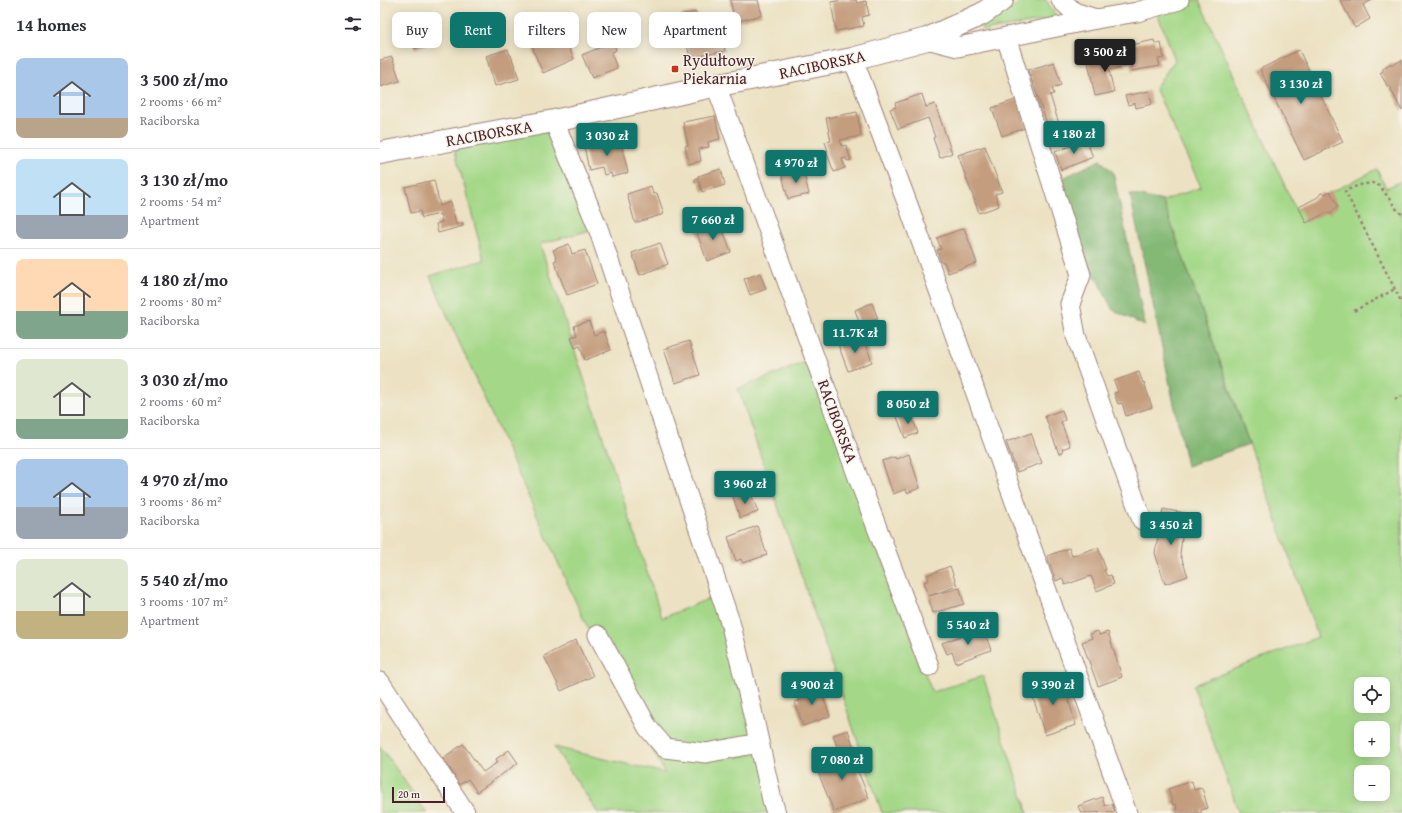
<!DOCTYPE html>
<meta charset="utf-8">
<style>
:root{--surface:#fff;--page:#f2f2f3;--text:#2b2b33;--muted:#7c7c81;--line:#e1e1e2;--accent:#0f766e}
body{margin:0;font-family:"Gentium Book Plus",serif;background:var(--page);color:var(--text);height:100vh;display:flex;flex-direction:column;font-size:15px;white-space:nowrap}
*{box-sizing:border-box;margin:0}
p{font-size:13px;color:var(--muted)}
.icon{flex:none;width:22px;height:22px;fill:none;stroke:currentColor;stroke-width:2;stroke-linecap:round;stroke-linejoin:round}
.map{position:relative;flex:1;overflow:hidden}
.side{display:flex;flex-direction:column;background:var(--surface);width:380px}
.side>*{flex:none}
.guide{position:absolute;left:12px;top:12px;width:380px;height:36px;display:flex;gap:8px}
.fabs{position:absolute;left:974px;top:677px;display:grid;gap:8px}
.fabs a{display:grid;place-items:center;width:36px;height:36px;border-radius:8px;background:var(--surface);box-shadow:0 2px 10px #0003;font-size:20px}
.scale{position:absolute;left:12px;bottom:10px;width:53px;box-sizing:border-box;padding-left:4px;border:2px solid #4a1f2b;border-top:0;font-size:11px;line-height:14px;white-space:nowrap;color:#4a1f2b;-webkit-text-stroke:3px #f7f3e8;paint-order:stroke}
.price{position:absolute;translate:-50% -34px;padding:0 9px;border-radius:4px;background:var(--accent);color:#fff;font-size:13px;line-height:26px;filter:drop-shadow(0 1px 2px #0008)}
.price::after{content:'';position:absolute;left:50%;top:24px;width:12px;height:9px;margin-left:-6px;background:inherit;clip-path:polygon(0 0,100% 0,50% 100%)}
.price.current{background:#222;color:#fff}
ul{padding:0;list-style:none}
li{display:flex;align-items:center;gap:12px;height:100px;padding:0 16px}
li+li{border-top:1px solid var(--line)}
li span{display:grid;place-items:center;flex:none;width:112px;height:80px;border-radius:8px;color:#555}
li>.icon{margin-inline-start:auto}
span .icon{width:48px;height:48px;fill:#fffc;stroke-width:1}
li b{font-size:17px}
h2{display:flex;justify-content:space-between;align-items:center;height:48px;padding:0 16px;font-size:17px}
.tag{padding:0 14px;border-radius:8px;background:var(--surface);box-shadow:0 2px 10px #0003;font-size:14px;line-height:36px}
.tag.current{background:var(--accent);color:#fff}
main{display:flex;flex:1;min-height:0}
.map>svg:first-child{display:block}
</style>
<main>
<section class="side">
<h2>14 homes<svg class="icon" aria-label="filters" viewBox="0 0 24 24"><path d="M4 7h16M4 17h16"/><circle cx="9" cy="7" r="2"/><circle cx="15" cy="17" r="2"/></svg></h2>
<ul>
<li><span style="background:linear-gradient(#a9c7e8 75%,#b9a48a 0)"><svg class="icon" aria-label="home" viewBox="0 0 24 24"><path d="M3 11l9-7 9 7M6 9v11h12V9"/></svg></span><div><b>3 500 zł/mo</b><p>2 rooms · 66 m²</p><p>Raciborska</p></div></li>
<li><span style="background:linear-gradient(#bfe0f5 70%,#9aa5b1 0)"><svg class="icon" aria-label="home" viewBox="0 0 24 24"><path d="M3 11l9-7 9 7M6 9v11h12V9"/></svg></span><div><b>3 130 zł/mo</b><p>2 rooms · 54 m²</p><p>Apartment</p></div></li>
<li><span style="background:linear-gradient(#ffd9b3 65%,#7fa58c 0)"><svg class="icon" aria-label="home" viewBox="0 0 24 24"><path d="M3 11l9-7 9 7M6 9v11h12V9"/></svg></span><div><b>4 180 zł/mo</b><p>2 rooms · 80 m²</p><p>Raciborska</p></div></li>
<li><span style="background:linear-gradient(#dfe7d0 75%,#7fa58c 0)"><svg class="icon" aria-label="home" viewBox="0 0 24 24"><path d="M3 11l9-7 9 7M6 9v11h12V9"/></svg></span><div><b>3 030 zł/mo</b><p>2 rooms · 60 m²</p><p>Raciborska</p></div></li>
<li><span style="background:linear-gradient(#a9c7e8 60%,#9aa5b1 0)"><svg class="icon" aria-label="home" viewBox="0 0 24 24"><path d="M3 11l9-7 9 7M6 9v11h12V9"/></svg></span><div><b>4 970 zł/mo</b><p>3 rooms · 86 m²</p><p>Raciborska</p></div></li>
<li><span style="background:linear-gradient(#dfe7d0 65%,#c2b280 0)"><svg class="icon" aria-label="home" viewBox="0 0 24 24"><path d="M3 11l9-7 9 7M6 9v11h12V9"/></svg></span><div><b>5 540 zł/mo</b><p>3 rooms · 107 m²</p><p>Apartment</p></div></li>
</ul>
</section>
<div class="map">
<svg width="1022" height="813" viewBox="0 0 1022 813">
<rect width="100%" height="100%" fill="#f7f3e8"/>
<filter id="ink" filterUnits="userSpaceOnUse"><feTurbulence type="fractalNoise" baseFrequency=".025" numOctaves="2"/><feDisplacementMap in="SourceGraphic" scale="8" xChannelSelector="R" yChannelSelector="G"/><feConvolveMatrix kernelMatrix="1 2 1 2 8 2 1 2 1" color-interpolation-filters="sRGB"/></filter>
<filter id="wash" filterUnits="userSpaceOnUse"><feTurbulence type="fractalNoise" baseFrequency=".012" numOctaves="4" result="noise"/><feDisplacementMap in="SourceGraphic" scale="16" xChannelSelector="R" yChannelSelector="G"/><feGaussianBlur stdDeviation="0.9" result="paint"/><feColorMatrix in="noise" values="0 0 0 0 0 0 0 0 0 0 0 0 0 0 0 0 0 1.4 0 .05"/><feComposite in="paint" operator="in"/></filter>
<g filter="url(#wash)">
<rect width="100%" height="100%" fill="#ece2c3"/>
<g fill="#a4d888" stroke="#777c5a" fill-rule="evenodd">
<path d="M645,0H666L676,16L673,19L603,31L601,29L602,25Z"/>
<path d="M799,0H819L916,210L997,169L1006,188L1022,181V813H859L813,685L938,637L783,201L821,187L775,88L795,60L775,7ZM981,684H1003V706H981ZM981,728H1003V750H981ZM981,772H1003V794H981Z"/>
<path d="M174,121L218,228L160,244L282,618L340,594L398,813H218L174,747L285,773L202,616L75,333L50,276L104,260L72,140Z"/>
<path d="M428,361L552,692L603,676L648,813H502L358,389Z"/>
<path d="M0,746L47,813H0Z"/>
</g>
<g fill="#83b874" stroke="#666c50">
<path d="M720,160L733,172L765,326L733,310L703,253L679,180Z"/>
<path d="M750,194L783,201L869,444L807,466Z"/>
</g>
<g id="blocks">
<g fill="#c49d7e">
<path d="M350,0H378L382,15L355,22Z"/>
<path d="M462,0H476L477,3L486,1L489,15L482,17L484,26L456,31L451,2Z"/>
<path d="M960,0H992L983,5L990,19L975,28Z"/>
<path d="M316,12L320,31L340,27L345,51L310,58L303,27H302L301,24H303L301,15Z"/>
<path d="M51,13L62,38L35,49L24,25Z"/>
<path d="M179,26L194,59L163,73L153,50H154L152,45L159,42L156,36Z"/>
<path d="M774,40L775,44L781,43L784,58L778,59L780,66L752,71L747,46Z"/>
<path d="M233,42L236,50L231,53L237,68L212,78L202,55Z"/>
<path d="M128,49L130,55H131L139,79L115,86L106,56Z"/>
<path d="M919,50L963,142L924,160L880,69Z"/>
<path d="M744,54L746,66L729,70L734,92L715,96L708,62Z"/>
<path d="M12,57L20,81L0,87V60Z"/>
<path d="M1022,60V111L1009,86L1008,87L1000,73L1003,71V68L1010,64H1014Z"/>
<path d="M674,62L681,85L672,88L674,94L670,95L683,137L673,140L648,70Z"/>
<path d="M769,91L772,104L756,108L755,103L748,105L745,96Z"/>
<path d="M542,94L546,107L555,104L572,153L560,158L553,138L555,137L548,118L518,129L510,109L516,107L515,103Z"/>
<path d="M638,99L648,127L622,136L612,108Z"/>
<path d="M477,112L481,136L460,140L462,146L466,145L471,160L467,161L466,158L462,159L465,168L454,172L446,151H448L445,142L451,141L446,118Z"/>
<path d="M335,116L340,139L328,142L329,147L319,149L321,161L309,164L305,146L308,145L303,122Z"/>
<path d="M240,138L248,173L232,177L231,173L224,175L222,167L209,170L204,146Z"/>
<path d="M706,140L713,157L681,170L675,152Z"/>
<path d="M605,146L622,192L615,194L619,206L599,213L578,155Z"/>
<path d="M341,169L345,185L322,192L319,181L316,182L315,179L318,178V176Z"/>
<path d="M423,170L429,194L408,199L402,175Z"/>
<path d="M54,180L60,206L71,202L76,224L83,223V226L58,233L56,224L62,222L60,214L42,218L40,211L31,213L25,187Z"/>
<path d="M271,186L273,194L277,193L284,214L255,223L247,194Z"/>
<path d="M950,191L958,207L953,210L951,214L946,213L926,223L919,207L938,197L941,193L946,194Z"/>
<path d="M340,222L351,252L327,261L316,230Z"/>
<path d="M584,228L597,263L568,273L564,262H561L557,250L561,249L557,238Z"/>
<path d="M280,243L288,264L260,275L252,253Z"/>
<path d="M189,244L192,254L205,250L217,284L187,295L174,261L177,260L173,250Z"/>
<path d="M380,273L386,289L370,295L364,279Z"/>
<path d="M492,303L498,319L480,325L475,310Z"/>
<path d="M209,321L214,335L224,331L231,350L205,360L200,346L195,348L191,337L197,335L194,326Z"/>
<path d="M473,339L474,343L484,339L492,362L468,371L458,344Z"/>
<path d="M309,341L320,375L295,383L284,349Z"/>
<path d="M759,372L763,383L764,382L772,407L746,416L742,403L738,404L734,393L738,392L734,381Z"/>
<path d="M682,410L685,420L681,422L690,446L682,449L683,452L679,454L665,416Z"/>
<path d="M530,412L538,433L525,438L517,417Z"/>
<path d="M651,433L662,463L637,472L626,442Z"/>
<path d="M529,454L540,488L527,493L526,489L513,494L502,461L515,457L516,459Z"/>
<path d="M370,491L378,512L360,518L353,497Z"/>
<path d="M783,509L805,513L800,554L808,576L785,584L775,553Z"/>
<path d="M377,526L387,555L363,563L361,559L356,561L348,537Z"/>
<path d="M718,547L726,570H724L727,576L731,575L734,584L717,591L711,576L685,585L682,578L676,581L667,556L689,548L692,556Z"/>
<path d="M570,566L577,586L549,596L544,582L549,580L547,575Z"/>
<path d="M580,588L584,604L553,613L548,596Z"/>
<path d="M603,628L611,650L576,663L572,652L567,654L562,643Z"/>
<path d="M718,631L719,635L728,632L742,677L718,686L702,642L712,638L710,634Z"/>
<path d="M196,640L213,676L181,691L164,656Z"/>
<path d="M682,678L696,725L665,735L650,688Z"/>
<path d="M439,686L450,716L423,726L415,702L420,701L417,694Z"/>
<path d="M468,730L474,748L459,753L453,735Z"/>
<path d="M83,744L103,772L118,762L116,759L129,750L138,763L97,792L88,779L76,787L71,780L75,777L63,758Z"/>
<path d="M469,750L489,798L454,812L435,765Z"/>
<path d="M812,781L814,790L822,788L828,808L821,810V813H797L796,804L793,805L788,789Z"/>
<path d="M722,797L725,806L732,804L735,812L701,813L698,806Z"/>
</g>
</g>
</g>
<g filter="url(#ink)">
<use href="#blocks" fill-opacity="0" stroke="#9b8077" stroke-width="1"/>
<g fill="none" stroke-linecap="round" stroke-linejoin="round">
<g stroke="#9b8077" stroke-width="21">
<g id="minor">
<path d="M681,0L694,12L716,19"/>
<path d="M626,37L701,275L690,304L696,336L762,520"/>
<path d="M547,39L578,47L716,19L757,12L799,0"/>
<path d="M472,59L478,72L531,213L747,813"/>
<path d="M336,85L479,480L549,666"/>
<path d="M174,121L218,228L350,622L369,697L392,800L396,813"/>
<path d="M218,635L268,728L285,748L326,753L379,743"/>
<path d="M0,682L85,812"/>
</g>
</g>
<g stroke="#9b8077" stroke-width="24">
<path id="major" d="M0,153L174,121L324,88L472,59L547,39L602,14L622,0"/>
</g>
<g stroke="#9b8077" stroke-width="2.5" stroke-dasharray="3 3" stroke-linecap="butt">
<path d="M1022,214L1018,211L1000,186L992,183L979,185L965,191L1022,303"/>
<path d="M974,311L1015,289"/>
<path d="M1015,399L1022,396"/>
</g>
<use href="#minor" stroke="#fff" stroke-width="19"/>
<use href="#major" stroke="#fff" stroke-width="22"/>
</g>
</g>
<rect fill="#c8321e" stroke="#f7f3e8" stroke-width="1.5" x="291" y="65" width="8" height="8" rx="2"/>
<g text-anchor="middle" stroke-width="3" stroke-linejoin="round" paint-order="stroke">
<g font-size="16" fill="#4a1f2b" stroke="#f7f3e8" text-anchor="start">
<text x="303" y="66">Rydułtowy<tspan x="303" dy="18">Piekarnia</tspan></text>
</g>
<g font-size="16" fill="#4a1f2b" stroke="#f7f3e8">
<text transform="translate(442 64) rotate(-12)" y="6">RACIBORSKA</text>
<text transform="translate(109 133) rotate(-10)" y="6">RACIBORSKA</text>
<text transform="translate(458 421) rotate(70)" y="6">RACIBORSKA</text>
</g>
</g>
</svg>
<div class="fabs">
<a><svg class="icon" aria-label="locate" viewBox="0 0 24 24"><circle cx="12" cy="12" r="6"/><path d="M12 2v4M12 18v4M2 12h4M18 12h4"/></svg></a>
<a>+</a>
<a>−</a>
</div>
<div class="scale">20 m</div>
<b class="price current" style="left:725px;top:73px">3 500 zł</b>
<b class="price" style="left:921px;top:105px">3 130 zł</b>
<b class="price" style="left:694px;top:155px">4 180 zł</b>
<b class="price" style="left:227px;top:157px">3 030 zł</b>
<b class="price" style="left:416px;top:184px">4 970 zł</b>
<b class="price" style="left:333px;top:241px">7 660 zł</b>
<b class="price" style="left:475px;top:354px">11.7K zł</b>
<b class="price" style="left:528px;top:425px">8 050 zł</b>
<b class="price" style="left:365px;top:505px">3 960 zł</b>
<b class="price" style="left:791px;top:546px">3 450 zł</b>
<b class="price" style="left:588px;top:646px">5 540 zł</b>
<b class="price" style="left:432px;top:706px">4 900 zł</b>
<b class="price" style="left:673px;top:706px">9 390 zł</b>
<b class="price" style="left:462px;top:781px">7 080 zł</b>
<div class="guide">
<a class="tag">Buy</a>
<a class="tag current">Rent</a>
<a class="tag">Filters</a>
<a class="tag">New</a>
<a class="tag">Apartment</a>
</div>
</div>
</main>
